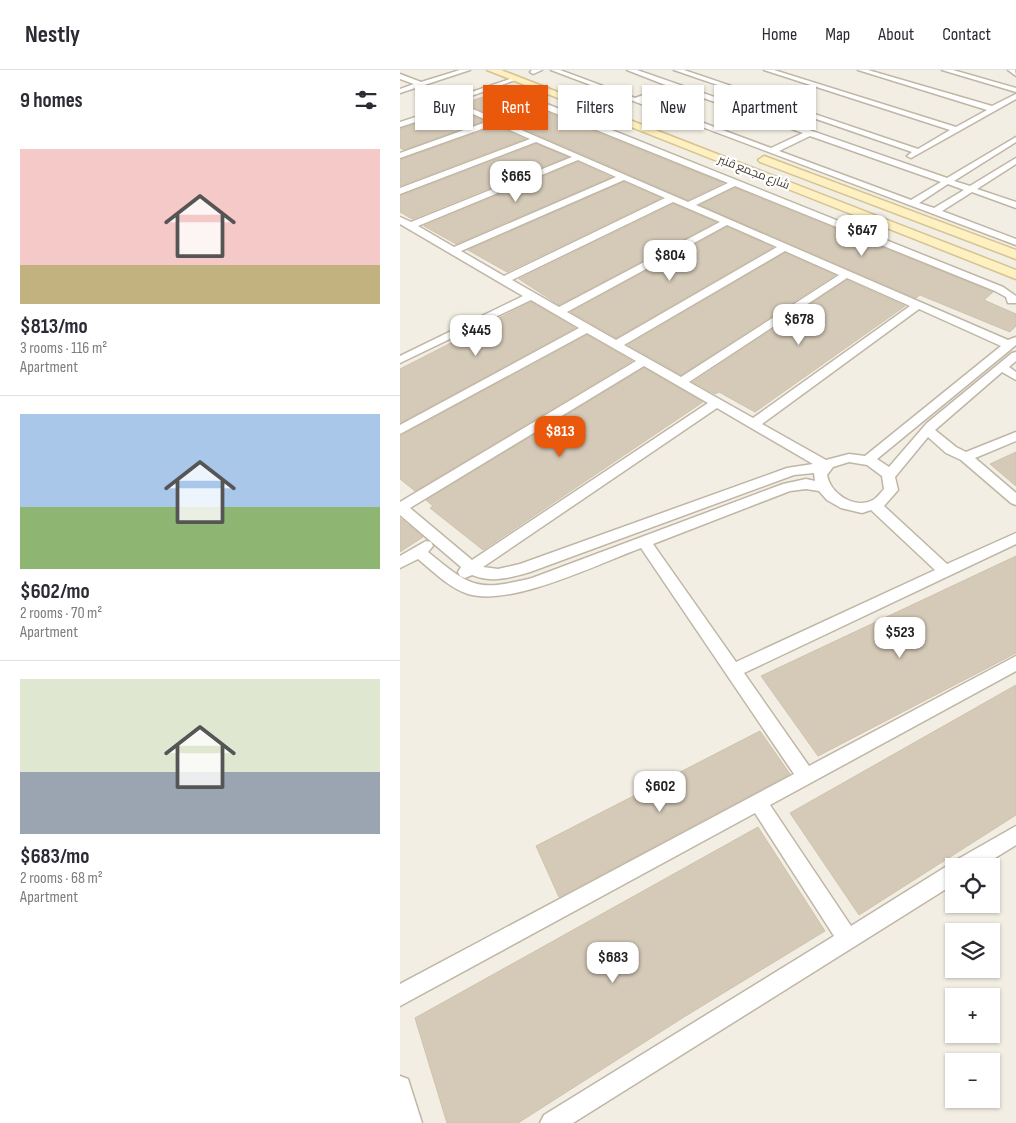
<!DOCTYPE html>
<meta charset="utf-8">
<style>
:root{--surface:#fff;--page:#f2f2f3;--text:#2b2b33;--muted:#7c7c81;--line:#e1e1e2;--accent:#ea580c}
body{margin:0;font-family:"Sofia Sans Condensed",Cairo,sans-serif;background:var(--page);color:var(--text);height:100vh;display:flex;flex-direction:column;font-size:19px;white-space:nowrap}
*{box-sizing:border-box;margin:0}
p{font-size:16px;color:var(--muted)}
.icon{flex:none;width:28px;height:28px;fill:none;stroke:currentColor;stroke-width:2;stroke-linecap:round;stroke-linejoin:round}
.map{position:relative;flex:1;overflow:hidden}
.details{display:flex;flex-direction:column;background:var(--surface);width:400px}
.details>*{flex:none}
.hud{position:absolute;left:15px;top:15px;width:475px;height:45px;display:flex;gap:10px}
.tools{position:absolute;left:545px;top:788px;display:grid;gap:10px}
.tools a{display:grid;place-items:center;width:55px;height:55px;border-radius:0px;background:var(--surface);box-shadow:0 1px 4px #0004;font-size:25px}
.price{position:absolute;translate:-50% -42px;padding:0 11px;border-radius:10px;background:#fff;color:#222;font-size:16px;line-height:32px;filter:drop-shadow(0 1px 2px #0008)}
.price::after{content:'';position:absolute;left:50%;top:30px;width:15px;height:11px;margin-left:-8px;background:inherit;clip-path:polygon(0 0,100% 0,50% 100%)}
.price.current{background:var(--accent);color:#fff}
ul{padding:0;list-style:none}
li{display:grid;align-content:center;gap:10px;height:265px;padding:0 20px}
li+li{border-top:1px solid var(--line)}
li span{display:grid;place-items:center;height:155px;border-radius:0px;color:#555}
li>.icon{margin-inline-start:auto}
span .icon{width:90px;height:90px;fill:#fffc;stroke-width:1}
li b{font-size:21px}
h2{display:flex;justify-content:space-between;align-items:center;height:60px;padding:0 20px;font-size:21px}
.chip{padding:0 18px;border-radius:0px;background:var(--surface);box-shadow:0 1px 4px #0004;font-size:18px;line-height:45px}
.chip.current{background:var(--accent);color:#fff}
header{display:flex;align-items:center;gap:30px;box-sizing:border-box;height:70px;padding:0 25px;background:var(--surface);border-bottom:1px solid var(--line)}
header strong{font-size:24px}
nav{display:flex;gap:28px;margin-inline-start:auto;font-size:18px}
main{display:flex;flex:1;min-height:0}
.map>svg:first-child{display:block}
</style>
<header>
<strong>Nestly</strong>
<nav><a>Home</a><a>Map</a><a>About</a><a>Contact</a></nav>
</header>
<main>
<section class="details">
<h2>9 homes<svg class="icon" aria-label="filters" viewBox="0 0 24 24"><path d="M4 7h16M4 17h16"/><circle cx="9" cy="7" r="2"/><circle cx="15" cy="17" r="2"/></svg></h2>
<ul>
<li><span style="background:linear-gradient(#f6c9c9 75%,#c2b280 0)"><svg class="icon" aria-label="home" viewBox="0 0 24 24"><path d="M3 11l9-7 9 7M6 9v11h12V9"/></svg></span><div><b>$813/mo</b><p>3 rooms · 116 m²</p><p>Apartment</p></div></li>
<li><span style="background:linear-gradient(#a9c7e8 60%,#8fb573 0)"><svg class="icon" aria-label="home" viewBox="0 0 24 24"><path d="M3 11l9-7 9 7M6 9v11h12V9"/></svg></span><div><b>$602/mo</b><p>2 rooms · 70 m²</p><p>Apartment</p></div></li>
<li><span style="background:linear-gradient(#dfe7d0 60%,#9aa5b1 0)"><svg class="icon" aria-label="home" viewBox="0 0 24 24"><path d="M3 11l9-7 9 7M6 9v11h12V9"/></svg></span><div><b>$683/mo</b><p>2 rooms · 68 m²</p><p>Apartment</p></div></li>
</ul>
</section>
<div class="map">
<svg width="616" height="1053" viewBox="0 0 616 1053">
<rect width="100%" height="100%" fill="#f3eee3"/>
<g fill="#d5cab8" stroke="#d0c2ab">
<path d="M86,26L107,34L117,31L121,32L323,113L288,130L69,35L73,34L68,32Z"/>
<path d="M59,40L84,51L4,80L0,78V59Z"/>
<path d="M96,56L125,69L0,116V90Z"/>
<path d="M136,74L167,87L12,149L0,142V126Z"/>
<path d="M178,92L211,107L56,174L24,156Z"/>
<path d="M224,112L261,128L107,202L68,180Z"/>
<path d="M335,118L593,222L584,230L616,244V256L610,262L520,225L516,228L300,135Z"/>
<path d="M273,134L316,152L159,235L119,209Z"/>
<path d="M327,157L373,177L216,268L171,242Z"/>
<path d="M385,183L435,205L281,305L228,275Z"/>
<path d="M447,210L505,236L355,342L319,322L315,324L293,312Z"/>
<path d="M131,232L175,258L0,353V299Z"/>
<path d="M187,265L232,291L15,421L0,409V366Z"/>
<path d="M244,298L303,332L83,480L30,438L33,436L26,430Z"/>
<path d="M616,382V416L590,394Z"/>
<path d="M0,448L23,467L0,482Z"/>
<path d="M616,486V583L418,686L361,606Z"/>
<path d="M616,615V745L459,845L390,743Z"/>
<path d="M360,661L390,704L159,827L136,776Z"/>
<path d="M358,757L425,861L284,947L118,1053H47L15,948Z"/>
</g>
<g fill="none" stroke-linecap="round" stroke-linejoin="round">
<g stroke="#bfb6a5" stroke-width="3">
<g id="minor">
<path d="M60,0H70L0,23V19L14,14L0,9V4L21,12Z"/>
<path d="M132,0H142L133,4L130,2Z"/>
<path d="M151,0H160L235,28L268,16L227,0H237L547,108L616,67V72L554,111L570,116L616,88V94L577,119L616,132V138L572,122L542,141L616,169V175ZM275,18L403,63L371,78L242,30ZM410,66L541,112L511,130L379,81ZM548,114L564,120L534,138L519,133Z"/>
<path d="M274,0H284L518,79L550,60L364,0H374L556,57L587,40L458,0H468L592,36L616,24V29L511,88L507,86L512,82Z"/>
<path d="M542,0H553L616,18V22Z"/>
<path d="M608,0H615L616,6Z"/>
<path d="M113,8L118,9L49,34L42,32Z"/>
<path d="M101,22L127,26L603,217L616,226V233H608L606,227L595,221L335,116L296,135L608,270L616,267V275L477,389L489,397L527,353L612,283L616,282V291L609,297L616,302V310L602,302L535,360L556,377L566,382L616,362V371L575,388L616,423V435L611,433L561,390L546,383L528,367L495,407L498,420L484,436L547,494L616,463V474L344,603L409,696L616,586V601L370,735L451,856L547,796L556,794L558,789L616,756V775L582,796H554V814L173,1053H140L144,1045L434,866L355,743L0,936V914L394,704L241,478C198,494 111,537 68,524C49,518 33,501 18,489L0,498V486L26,471L31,472L33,476L28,482C71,517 76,522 132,508L383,414L406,409L415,411L414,403L394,405L130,502C109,508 93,513 72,505L65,508L60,506L58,502L61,497L0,445V432L236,291L187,263L0,364V355L179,258L131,230L0,293V286L123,226L0,154V147L11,152L172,87L136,72L0,124V118L130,69L96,54L0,88V83L89,51L59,38L0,57V52L59,33L288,132L328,113L122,30L101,26ZM178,90L216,107L54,177L18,156ZM224,110L265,128L104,206L61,181ZM273,132L320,152L159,237L112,210ZM327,155L377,177L216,270L167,242ZM385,181L439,205L281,307L224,275ZM447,208L510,236L353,348L289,312ZM519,239L601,276L465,386L449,384L426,390L362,354ZM244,296L308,333L72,490L10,438ZM317,338L413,394L387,398L120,494L98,499L83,497ZM449,392L467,395L482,406L484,419C481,422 477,428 473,430C454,440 430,423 427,405L433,397ZM406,419L419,421L427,430L441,438L462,443L471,440L535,500L336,592L253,474L390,421Z"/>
<path d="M0,1006L8,1009L22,1053H0Z"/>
</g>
</g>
<g stroke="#d5c390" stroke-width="3">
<g id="secondary">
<path d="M87,0H101L616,200V209Z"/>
<path d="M364,86L616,180V189L360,92L358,90Z"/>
</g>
</g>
<use href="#minor" fill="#fff" fill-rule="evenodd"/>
<use href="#secondary" fill="#fff0c1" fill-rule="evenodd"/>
</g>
<g text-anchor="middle" stroke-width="4.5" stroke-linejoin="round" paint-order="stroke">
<g font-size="12" fill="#453e33" stroke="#fff">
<text transform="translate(354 102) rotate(21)" y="4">شارع مجمع قنبر</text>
</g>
</g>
</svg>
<div class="tools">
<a><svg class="icon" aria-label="locate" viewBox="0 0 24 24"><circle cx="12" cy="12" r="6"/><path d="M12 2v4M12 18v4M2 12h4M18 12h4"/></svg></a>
<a><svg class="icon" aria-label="layers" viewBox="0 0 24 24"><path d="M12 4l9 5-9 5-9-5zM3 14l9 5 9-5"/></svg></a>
<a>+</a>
<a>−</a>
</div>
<b class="price" style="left:116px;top:133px">$665</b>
<b class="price" style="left:462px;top:187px">$647</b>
<b class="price" style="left:270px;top:212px">$804</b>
<b class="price" style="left:399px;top:276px">$678</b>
<b class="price" style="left:76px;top:287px">$445</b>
<b class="price current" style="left:160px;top:388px">$813</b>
<b class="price" style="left:500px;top:589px">$523</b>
<b class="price" style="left:260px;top:743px">$602</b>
<b class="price" style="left:213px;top:914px">$683</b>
<div class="hud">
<a class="chip">Buy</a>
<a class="chip current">Rent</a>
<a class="chip">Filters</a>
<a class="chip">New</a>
<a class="chip">Apartment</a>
</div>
</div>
</main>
